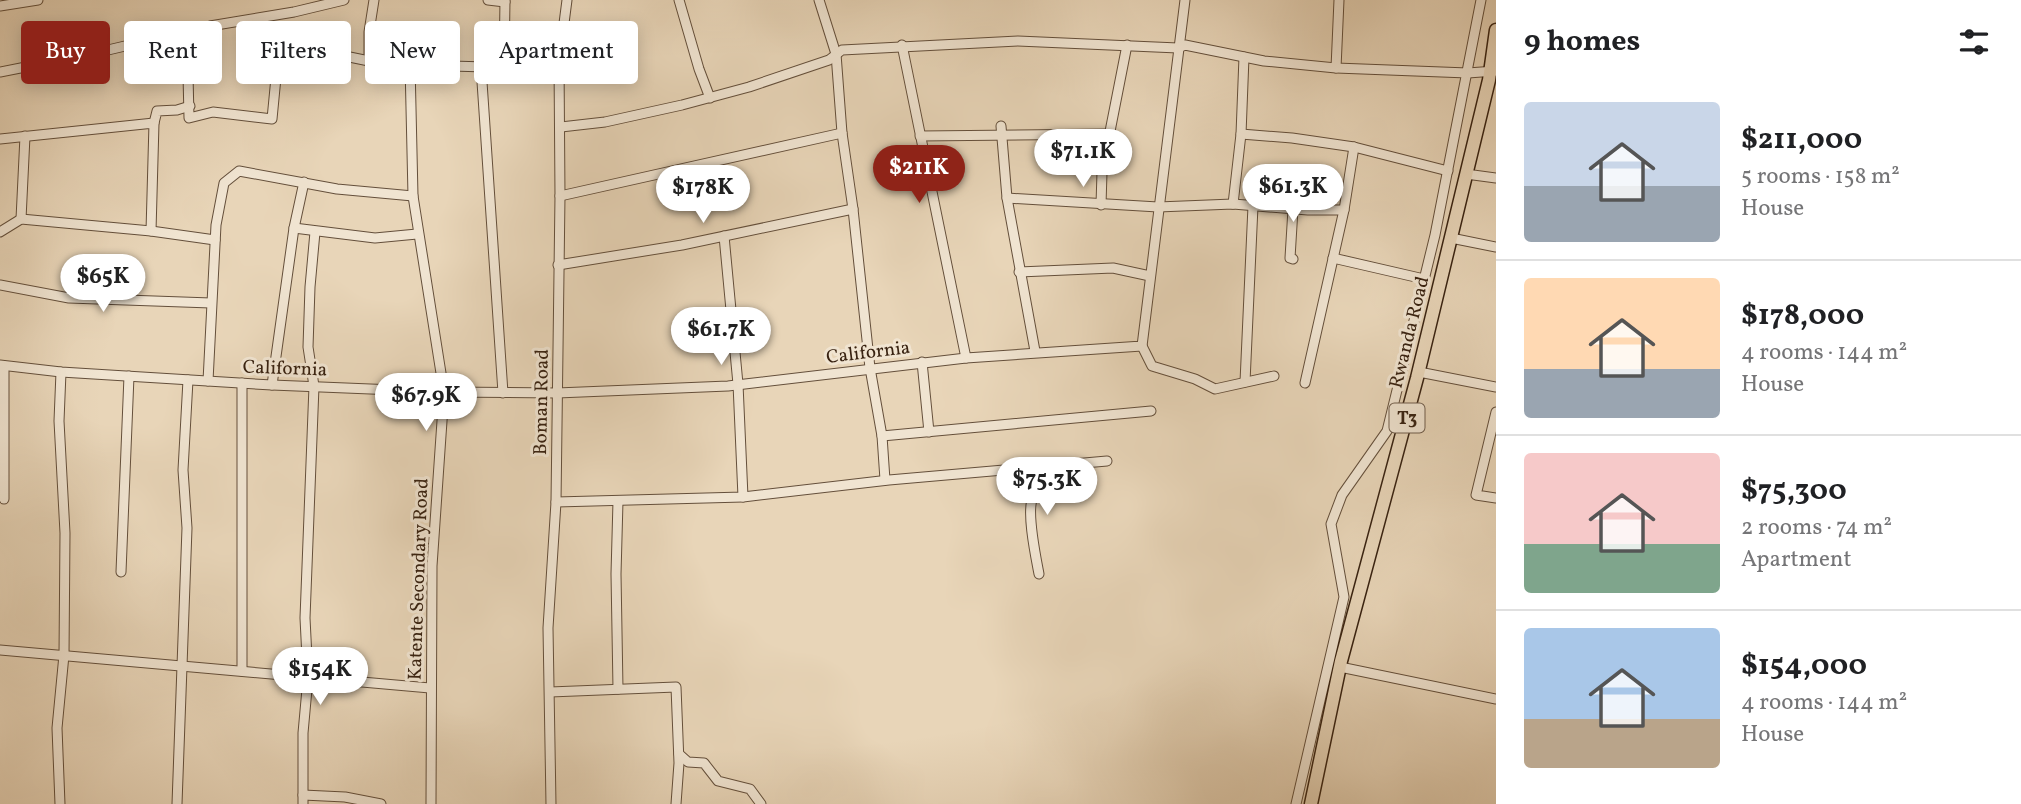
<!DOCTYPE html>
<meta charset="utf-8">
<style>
:root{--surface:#fff;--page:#f6f6f6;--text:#202124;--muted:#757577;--line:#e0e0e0;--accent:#8f2418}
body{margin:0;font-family:Vollkorn,serif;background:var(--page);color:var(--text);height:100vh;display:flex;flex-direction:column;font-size:26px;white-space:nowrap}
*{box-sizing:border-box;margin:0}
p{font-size:23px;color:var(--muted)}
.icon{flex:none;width:38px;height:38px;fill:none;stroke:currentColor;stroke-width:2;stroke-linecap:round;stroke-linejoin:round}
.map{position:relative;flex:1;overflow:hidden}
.side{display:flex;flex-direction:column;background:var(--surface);width:525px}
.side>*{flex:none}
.banner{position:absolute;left:21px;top:21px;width:665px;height:63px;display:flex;gap:14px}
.price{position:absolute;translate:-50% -60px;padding:0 16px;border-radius:24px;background:#fff;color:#222;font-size:23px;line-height:46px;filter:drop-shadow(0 2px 4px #0008)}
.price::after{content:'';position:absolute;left:50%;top:42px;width:21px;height:16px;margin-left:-10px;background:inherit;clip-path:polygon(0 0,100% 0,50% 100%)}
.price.active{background:var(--accent);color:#fff}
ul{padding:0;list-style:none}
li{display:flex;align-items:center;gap:21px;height:175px;padding:0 28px}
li+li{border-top:2px solid var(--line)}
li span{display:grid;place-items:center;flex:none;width:196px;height:140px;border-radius:7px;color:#555}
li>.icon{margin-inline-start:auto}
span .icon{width:84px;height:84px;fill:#fffc;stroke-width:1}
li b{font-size:30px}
h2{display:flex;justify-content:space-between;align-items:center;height:84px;padding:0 28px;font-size:30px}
.pill{padding:0 24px;border-radius:7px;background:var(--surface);box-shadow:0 4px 18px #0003;font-size:24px;line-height:63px}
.pill.active{background:var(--accent);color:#fff}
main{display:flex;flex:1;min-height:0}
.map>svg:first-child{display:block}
</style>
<main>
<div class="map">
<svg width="1496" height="804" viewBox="0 0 1496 804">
<rect width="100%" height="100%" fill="#e8d5b8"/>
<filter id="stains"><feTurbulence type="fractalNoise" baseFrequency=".00286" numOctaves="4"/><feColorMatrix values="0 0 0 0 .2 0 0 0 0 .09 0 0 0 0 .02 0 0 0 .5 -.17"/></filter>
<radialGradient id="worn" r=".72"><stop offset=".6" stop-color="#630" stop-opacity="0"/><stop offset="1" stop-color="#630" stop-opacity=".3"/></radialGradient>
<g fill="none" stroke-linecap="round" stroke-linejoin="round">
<g stroke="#644f3b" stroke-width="11">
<g id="minor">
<path d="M374,0L369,32V61L382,64L486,67L559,62"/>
<path d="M488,0L505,2"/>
<path d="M679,0L699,69L710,98"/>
<path d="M819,0L836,54L842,133L853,209L870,368L882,436L885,480"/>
<path d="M0,6L38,0"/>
<path d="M187,31L189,118L213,112L272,119L277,67L287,57L335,54L369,61"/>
<path d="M902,45L966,358"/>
<path d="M410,64L413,196L444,392L432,566L431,804"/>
<path d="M504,66L505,0"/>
<path d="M481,67L503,393"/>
<path d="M1336,68L1339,0"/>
<path d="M0,72L91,54L210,26L294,12L344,0"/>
<path d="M154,123L157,111L177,110L190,106"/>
<path d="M1001,126L1007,198L1035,351"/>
<path d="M561,127L605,122L682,105L749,87L829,60L842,50L1018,41L1178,48L1185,45L1264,61L1336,68L1468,73L1495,71"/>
<path d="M1241,134L1292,138L1354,147L1448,171"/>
<path d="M920,136L1110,134"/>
<path d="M0,139L154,123L151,231"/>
<path d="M1466,174L1496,178"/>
<path d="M560,196L842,133"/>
<path d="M1007,198L1158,207L1233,204L1308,210H1344L1354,147"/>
<path d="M1233,204L1241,134L1244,57"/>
<path d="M1101,205L1102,172L1127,45"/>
<path d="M21,219L25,136"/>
<path d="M294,228L375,238L417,234"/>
<path d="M0,232L21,219L151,231L215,240"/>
<path d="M724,236L738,384L743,497"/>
<path d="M1451,238L1496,247"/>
<path d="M1333,258L1424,279"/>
<path d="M1293,259L1290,258L1293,209"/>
<path d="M558,265L682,245L853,209"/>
<path d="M1019,272L1113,268L1150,276"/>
<path d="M0,285L69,298L211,303"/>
<path d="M1142,346L1152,366L1195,379L1215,389L1274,376"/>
<path d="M922,362L929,432"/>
<path d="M0,365L61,372L272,385L444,392L557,393L728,386L966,358L1142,346L1185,0"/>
<path d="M4,366V499"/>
<path d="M1419,372L1496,387"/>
<path d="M208,381L216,225L224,183L239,171L337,189L413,196"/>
<path d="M1245,382L1253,206"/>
<path d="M1305,383L1344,210"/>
<path d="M272,385L294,228L304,182"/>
<path d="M1496,412L1476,495L1496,498"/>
<path d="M882,436L1151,411"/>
<path d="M618,501L616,574L618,689"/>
<path d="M556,502L743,497L889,480L1107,461"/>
<path d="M121,572L129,376"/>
<path d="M1039,574C1036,558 1026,511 1033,497C1039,484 1049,485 1053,465"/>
<path d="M0,650L430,688"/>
<path d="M1340,667L1496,699"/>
<path d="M242,671V383"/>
<path d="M550,692L676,687L679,763L676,804"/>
<path d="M679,754L688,762L704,763L718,781L750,789L761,804"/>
<path d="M303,795L345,797L381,804"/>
<path d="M60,804L57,728L64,655L65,533L59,421L61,372"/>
<path d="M177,804L187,528L183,470L188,380"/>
<path d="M303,804V733L308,678L305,618L314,386L308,347L310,287L315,232"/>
<path d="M551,804L548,628L556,502L560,196L559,62L567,0"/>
<path d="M1296,804L1344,597L1331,524L1342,495L1387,431L1435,235L1481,0"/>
</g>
</g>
<g stroke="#382211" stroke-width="15">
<path id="highway" d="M1311,804L1341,661L1417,378L1489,80L1496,30"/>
</g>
<use href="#minor" stroke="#f0e4d1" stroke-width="9"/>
<use href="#highway" stroke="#e8d5b8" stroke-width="12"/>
</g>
<g text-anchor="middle" stroke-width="6" stroke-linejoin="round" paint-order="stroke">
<rect fill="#f0e4d1" stroke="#6f5c4b" stroke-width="2" x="1389.5" y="403.5" width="35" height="29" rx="5"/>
<g font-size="18" font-weight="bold" fill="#382211">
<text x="1407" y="424">T3</text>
</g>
<g font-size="19" fill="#382211" stroke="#f0e4d1">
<text transform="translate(1408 332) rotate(-76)" y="7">Rwanda Road</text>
<text transform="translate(868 351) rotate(-7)" y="7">California</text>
<text transform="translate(285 367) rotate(2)" y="7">California</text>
<text transform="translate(540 402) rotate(-89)" y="7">Boman Road</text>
<text transform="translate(417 579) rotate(-88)" y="7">Katente Secondary Road</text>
</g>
</g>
<rect width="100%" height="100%" filter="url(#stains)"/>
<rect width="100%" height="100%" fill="url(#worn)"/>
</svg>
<b class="price" style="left:1083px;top:189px">$71.1K</b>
<b class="price active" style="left:919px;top:205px">$211K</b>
<b class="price" style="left:1293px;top:224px">$61.3K</b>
<b class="price" style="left:703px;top:225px">$178K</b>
<b class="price" style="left:103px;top:314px">$65K</b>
<b class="price" style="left:721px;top:367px">$61.7K</b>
<b class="price" style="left:426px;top:433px">$67.9K</b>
<b class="price" style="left:1047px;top:517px">$75.3K</b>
<b class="price" style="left:320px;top:707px">$154K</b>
<div class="banner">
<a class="pill active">Buy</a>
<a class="pill">Rent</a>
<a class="pill">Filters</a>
<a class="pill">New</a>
<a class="pill">Apartment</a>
</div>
</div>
<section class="side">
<h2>9 homes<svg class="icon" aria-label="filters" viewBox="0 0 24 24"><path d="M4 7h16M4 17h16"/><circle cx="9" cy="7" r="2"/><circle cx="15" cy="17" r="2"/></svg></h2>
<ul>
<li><span style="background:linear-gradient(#c9d6e8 60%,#9aa5b1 0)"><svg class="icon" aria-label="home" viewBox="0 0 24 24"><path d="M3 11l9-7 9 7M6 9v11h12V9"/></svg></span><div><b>$211,000</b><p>5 rooms · 158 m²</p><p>House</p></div></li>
<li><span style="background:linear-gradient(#ffd9b3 65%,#9aa5b1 0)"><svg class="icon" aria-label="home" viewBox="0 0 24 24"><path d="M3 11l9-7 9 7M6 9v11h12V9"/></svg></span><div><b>$178,000</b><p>4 rooms · 144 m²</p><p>House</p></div></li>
<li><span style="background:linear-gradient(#f6c9c9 65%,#7fa58c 0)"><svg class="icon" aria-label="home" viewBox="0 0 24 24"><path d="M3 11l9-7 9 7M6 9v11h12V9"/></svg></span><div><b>$75,300</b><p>2 rooms · 74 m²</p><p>Apartment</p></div></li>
<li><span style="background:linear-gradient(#a9c7e8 65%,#b9a48a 0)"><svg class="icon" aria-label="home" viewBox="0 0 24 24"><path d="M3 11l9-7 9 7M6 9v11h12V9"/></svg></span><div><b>$154,000</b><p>4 rooms · 144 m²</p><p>House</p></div></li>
</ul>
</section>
</main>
